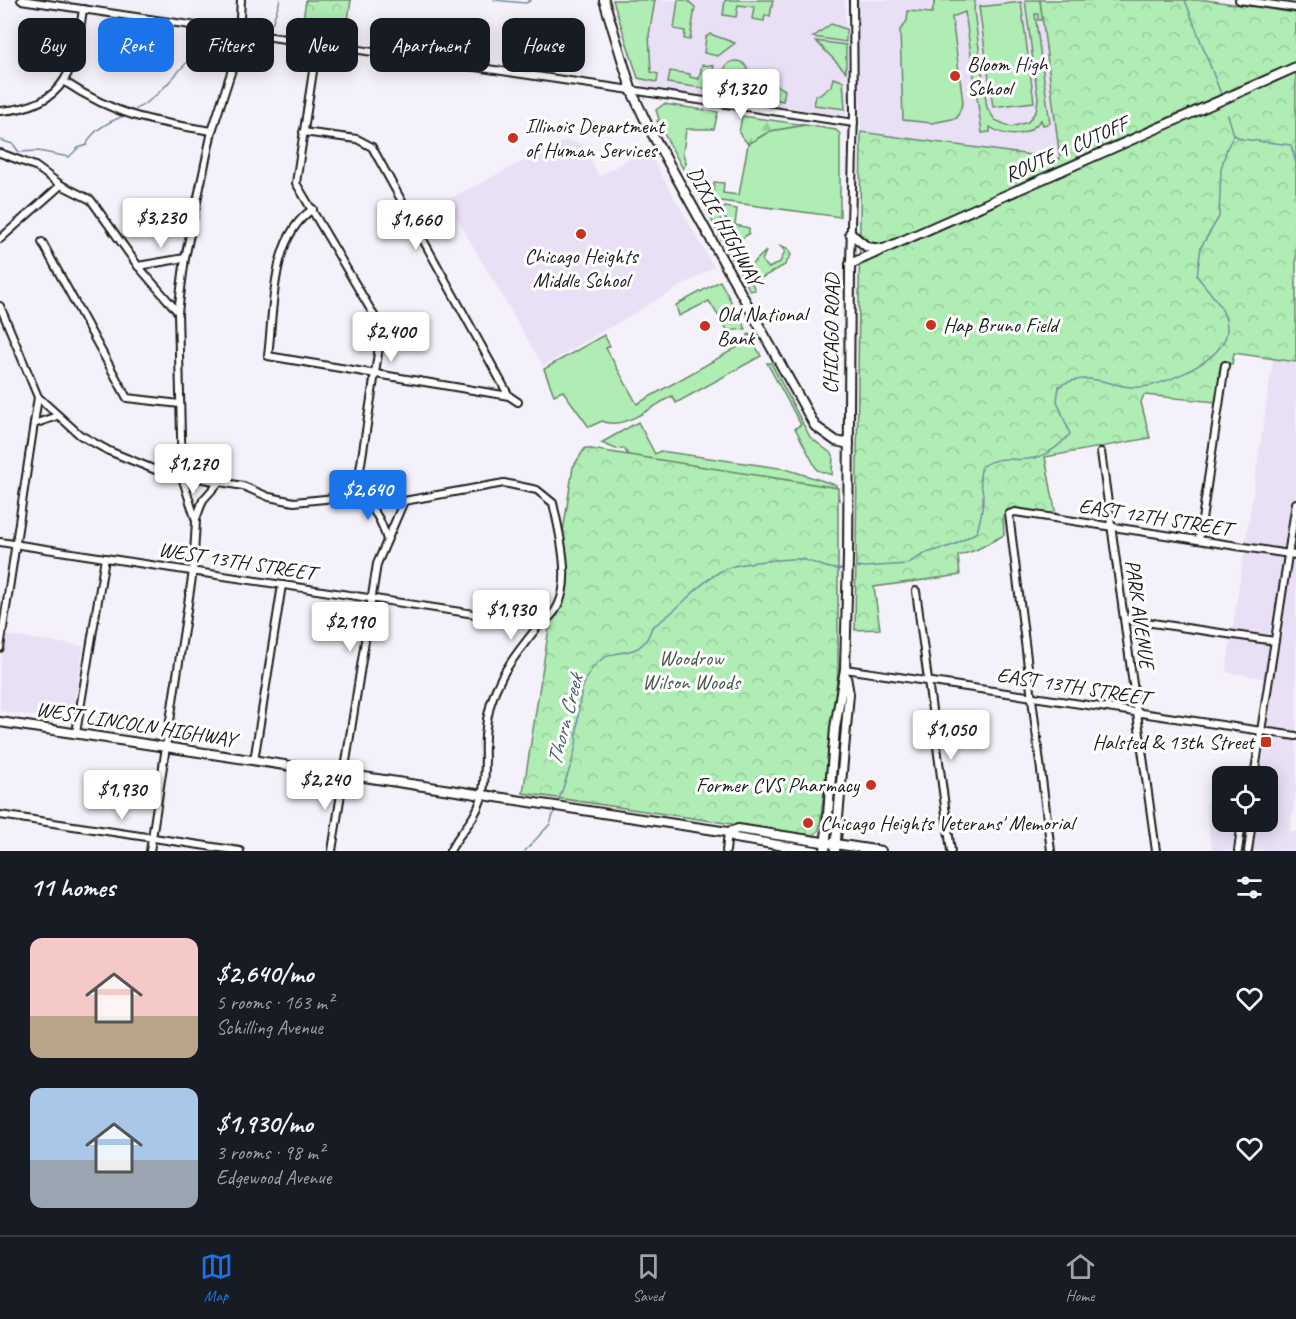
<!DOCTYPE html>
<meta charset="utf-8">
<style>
:root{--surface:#171b24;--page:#242831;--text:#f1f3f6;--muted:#9ea1a6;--line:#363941;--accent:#1a73e8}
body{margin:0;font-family:Caveat,sans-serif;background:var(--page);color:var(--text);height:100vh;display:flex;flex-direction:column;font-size:22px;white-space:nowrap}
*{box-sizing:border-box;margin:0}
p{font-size:20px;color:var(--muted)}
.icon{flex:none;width:33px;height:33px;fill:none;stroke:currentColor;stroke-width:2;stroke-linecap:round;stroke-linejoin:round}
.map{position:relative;height:851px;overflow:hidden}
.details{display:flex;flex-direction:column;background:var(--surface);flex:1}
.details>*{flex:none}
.top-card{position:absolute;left:18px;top:18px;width:600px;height:54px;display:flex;gap:12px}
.fabs{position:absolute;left:1212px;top:766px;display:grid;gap:12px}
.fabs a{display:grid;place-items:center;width:66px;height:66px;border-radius:12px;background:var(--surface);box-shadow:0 3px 15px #0003;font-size:30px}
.price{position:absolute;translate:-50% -51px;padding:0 14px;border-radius:6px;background:#fff;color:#222;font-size:20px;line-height:39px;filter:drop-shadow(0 2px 3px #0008)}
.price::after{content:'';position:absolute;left:50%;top:36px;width:18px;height:14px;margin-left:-9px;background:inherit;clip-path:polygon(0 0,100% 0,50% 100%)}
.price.on{background:var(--accent);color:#fff}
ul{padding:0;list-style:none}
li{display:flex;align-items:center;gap:18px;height:150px;padding:0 30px}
li span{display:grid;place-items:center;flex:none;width:168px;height:120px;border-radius:12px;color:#555}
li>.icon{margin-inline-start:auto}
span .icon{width:72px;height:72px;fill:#fffc;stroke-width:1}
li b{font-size:26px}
h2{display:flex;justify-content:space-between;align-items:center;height:72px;padding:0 30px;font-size:26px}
.chip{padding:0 21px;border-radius:12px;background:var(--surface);box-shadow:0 3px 15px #0003;font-size:21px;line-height:54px}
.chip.on{background:var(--accent);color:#fff}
.menu{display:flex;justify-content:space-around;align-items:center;height:84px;border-top:2px solid var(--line);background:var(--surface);font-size:16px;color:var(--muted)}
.menu a{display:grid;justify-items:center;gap:3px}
.menu .on{color:var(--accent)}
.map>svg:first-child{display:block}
</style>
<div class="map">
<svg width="1296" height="851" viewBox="0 0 1296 851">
<defs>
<pattern id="forest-firs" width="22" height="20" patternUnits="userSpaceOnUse" patternTransform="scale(1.5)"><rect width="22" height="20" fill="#afedb4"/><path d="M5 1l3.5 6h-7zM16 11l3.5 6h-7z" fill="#96cb9a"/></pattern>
<pattern id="park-crowns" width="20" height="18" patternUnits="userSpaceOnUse" patternTransform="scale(1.5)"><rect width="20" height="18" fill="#afedb4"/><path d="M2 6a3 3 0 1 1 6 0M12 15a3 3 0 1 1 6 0" fill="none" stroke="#96cb9a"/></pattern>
</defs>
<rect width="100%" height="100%" fill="#f5f1fa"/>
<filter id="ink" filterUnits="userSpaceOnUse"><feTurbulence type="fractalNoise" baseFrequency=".0167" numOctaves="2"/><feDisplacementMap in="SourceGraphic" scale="12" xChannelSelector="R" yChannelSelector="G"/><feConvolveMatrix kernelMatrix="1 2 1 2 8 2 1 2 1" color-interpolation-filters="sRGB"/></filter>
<g filter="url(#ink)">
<g fill="#e9e0f5">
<path d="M614,0H845L847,112L845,115H840L644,87L639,82Z"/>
<path d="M858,0H1040L1060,159L861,132Z"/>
<path d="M566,140L582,144L599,176L647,149L714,267L543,366L446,200Z"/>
<path d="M1273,359L1296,362V792L1290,831L1296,832V851H1212L1206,806L1209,786L1222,788V822H1268V777H1260L1274,680L1226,672Z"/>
<path d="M5,635L83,646L72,722L0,711V668Z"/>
</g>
<g fill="#afedb4" stroke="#668468" stroke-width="1.5">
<path d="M613,0H655L649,35L651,72L658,74L657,82L638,78Z"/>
<path d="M678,0H687L695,7L690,40L684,39L685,31L674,29Z"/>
<path d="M725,0H773L770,16L765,15L764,21L752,19L754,7L738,5L736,17L723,15Z"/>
<path d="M935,0H975L974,11L987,108L995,120L1011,127L1028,122L1036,111L1038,99L1025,0H1040L1043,20H1038V14H1035L1050,123L1043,125L1041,120C1027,137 1008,139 990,127V132L982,133L965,12L952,17L963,102L957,118L932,123L903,120L900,30L907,21L908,11L932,13Z"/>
<path d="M1021,2L1034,102L993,107L979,7Z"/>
<path d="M831,24L846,29V42L813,37Z"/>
<path d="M710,34L735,43L718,56L704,53L706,37Z"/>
<path d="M816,41L846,45V72Z"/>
<circle cx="736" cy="73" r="12"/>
<path d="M702,65L714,66L709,89L668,83L670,71L690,74V77L699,79Z"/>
<path d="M762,77L785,90L783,101L758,96L759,79Z"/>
<path d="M833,78L843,81L845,109L814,105L816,95H820L831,86Z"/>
<path d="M664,104L718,112L714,129H686L683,154L686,163L683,169L657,121L659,119L656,110Z"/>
<path d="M805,125L836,130L840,134V217L713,200L714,182L724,183L723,193L739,195L748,144L770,131Z"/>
<path d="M704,205L715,209L739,253L738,259L732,260Z"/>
<path d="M725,207L737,209L735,225L749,228V234L740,239L722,214Z"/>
<path d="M779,245L787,248L791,255L785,265L752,283L755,290L750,291L737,266L742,264L745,271H751L752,264L766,251L762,261L769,268L780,262L785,251Z"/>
<path d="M720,281L746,329L728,331L709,301L679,316L676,305Z"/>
<path d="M749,334L761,356L676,403L672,396C653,406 623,431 602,421L589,427L563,391L554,395L544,369L604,335L610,346L606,348L637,404L738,347Z"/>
<path d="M767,363H771L810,437L833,455L832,475L817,470L795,428L801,425Z"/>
<path d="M638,422L655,454L660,451L786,469L836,485L839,500L628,455L624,448L616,449L601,443Z"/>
</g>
<path fill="url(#forest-firs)" stroke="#668468" stroke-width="1.5" d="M742,116L805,125L770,131L748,144L739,133Z"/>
<g fill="url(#park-crowns)" stroke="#668468" stroke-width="1.5">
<path d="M306,0H351L346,33L302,27Z"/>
<path d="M1040,0H1206L1296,13V362L1234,353L1232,364H1221L1216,402L1144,395L1141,402L1150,438L1045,457L1056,515L1016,508L1003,516L1004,535L976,550L958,556L960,575L874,587L880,629L855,630L861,132L1060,159Z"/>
<path d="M585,448L838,488V671L820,825L819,830L813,836L523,793L550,622L565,591L567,572L563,532L573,467Z"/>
</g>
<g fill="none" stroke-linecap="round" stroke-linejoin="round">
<g stroke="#728b9f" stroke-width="1.5">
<path d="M494,0L526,3L531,0"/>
<path d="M1185,0L1221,94"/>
<path d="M272,24L280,0"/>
<path d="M136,109C169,92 180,61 211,43"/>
<path d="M1228,115L1234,135L1242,139L1291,145L1296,163"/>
<path d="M0,140L13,144L19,152L38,151L69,157L78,148L87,145C90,132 109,122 121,117"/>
<path d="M851,568L907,564L926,553L954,545L977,532C980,520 984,507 983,494C981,481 978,480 982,466C1005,453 1013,463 1034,458C1048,455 1061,444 1070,434L1057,401L1059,386C1094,367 1115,393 1148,386C1173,381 1229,357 1227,327C1226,307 1208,291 1197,276L1201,247L1219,217L1221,169L1227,148L1234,135"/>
<path d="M558,802C564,784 573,763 576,745C579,718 576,686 595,665C615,643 641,664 652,627C678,612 698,582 725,569C738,563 774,560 790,559C810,557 824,571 844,569"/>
<path d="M525,851L550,824L555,809"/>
</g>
<g stroke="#1c1c1c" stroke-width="10">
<g id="minor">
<path d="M21,0L854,123"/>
<path d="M1239,0L1296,8"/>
<path d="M317,45L296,183L375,317L381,334L356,496C375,508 381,519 387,540"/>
<path d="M65,82C116,116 153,122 212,131"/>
<path d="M0,111C68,107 75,67 83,9"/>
<path d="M303,132L357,139L372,147L509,396L518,402"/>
<path d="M0,153L35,166L61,185L91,200L138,266L178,312"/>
<path d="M313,209C270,237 274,309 268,356L509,396"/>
<path d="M0,239L61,185"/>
<path d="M42,242L127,398L180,404"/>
<path d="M850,264L854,111L853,0"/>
<path d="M138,266L185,258"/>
<path d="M0,306L38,397L80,435L109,451L158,471L243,486L269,497L294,502L356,496L404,501L504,483L537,490L553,503C560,536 580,604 540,624C510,661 489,686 485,735C484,755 487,780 481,800C474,822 460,831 450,851"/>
<path d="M34,424L57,416"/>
<path d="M1101,452L1156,851"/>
<path d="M196,519L203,500L219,482"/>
<path d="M1199,540L1225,365"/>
<path d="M0,542L540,624"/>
<path d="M916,591L951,851"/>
<path d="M1125,619L1275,641"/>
<path d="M0,648L38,397"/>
<path d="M845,669L1296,736"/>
<path d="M76,733L105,558"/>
<path d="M254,761L282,585"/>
<path d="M1254,777L1296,503"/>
<path d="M0,815L240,851"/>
<path d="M150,851L193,571L196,521L182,477L178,312L185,258L212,131L238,51L241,0"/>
<path d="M332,851L377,564L404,501"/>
<path d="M726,851L728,832"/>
<path d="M1051,851L1009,514L1015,512L1296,555"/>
<path d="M1238,851L1242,822"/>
<path d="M1248,851L1252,822"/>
</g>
</g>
<g stroke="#1c1c1c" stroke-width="12">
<g id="major">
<path d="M604,0L632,92L649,128L815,426L836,441L849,444"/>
<path d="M850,233L867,247L881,249"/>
<path d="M0,722L728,832L735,838L816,851"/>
<path d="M728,832L738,829L881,851"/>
<path d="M825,851L835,728L845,669L848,557L850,264L1296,67"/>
<path d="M835,851L849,694L846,677"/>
</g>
</g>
<use href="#minor" stroke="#fff" stroke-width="6"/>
<use href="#major" stroke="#fff" stroke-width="8"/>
</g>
</g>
<g fill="#c8321e" stroke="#fff" stroke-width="2">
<circle cx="955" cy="76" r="6"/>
<circle cx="513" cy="138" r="6"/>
<circle cx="581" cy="234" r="6"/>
<circle cx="931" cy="325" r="6"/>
<circle cx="705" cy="326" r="6"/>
<rect x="1260" y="736" width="12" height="12" rx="3"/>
<circle cx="871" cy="785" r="6"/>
<circle cx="808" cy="823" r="6"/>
</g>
<g text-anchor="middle" stroke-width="6" stroke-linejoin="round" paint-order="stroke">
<g font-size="21" fill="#1c1c1c" stroke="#fff" text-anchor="start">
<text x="967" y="71">Bloom High<tspan x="967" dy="24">School</tspan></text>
<text x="525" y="133">Illinois Department<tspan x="525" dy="24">of Human Services</tspan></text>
<text x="581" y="263" text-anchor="middle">Chicago Heights<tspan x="581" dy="24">Middle School</tspan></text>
<text x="717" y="321">Old National<tspan x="717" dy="24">Bank</tspan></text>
<text x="943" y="332">Hap Bruno Field</text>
<text x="1254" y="749" text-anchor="end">Halsted &amp; 13th Street</text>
<text x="859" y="792" text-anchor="end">Former CVS Pharmacy</text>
<text x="820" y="830">Chicago Heights Veterans' Memorial</text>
</g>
<g font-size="21" fill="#1c1c1c" stroke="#fff">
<text transform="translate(1066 149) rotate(-24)" y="7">ROUTE 1 CUTOFF</text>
<text transform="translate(725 226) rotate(61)" y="7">DIXIE HIGHWAY</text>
<text transform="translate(831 334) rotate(-89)" y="7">CHICAGO ROAD</text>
<text transform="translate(1155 517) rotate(9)" y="7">EAST 12TH STREET</text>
<text transform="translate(237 561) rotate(9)" y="7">WEST 13TH STREET</text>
<text transform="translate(1140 614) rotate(82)" y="7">PARK AVENUE</text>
<text transform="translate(1073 686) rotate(9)" y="7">EAST 13TH STREET</text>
<text transform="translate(136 724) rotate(9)" y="7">WEST LINCOLN HIGHWAY</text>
</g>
<g font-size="21" fill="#485b4a" stroke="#fff">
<text x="691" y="665">Woodrow<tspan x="691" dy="24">Wilson Woods</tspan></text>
</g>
<g font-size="22" font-style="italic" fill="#4e5d69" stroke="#fff">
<text transform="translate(564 720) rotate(-76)" y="8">Thorn Creek</text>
</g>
</g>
</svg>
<div class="fabs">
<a><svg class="icon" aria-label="locate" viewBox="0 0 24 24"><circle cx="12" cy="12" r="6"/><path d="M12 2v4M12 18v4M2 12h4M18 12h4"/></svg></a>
</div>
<b class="price" style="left:741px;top:120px">$1,320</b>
<b class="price" style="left:161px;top:249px">$3,230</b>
<b class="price" style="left:416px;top:251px">$1,660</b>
<b class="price" style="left:391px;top:363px">$2,400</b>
<b class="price" style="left:193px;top:495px">$1,270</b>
<b class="price on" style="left:368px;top:521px">$2,640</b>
<b class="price" style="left:511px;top:641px">$1,930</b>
<b class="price" style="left:350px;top:653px">$2,190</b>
<b class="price" style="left:951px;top:761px">$1,050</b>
<b class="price" style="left:325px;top:811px">$2,240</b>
<b class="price" style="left:122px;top:821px">$1,930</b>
<div class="top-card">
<a class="chip">Buy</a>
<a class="chip on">Rent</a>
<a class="chip">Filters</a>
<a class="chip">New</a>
<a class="chip">Apartment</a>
<a class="chip">House</a>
</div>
</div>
<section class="details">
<h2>11 homes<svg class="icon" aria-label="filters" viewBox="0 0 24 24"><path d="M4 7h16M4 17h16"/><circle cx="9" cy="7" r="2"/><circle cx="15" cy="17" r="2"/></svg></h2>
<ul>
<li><span style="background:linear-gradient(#f6c9c9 65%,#b9a48a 0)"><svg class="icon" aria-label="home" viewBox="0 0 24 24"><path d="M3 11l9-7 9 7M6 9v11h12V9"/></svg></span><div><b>$2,640/mo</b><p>5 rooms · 163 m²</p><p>Schilling Avenue</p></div><svg class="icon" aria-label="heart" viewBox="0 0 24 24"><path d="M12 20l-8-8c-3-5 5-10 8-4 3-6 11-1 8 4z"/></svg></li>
<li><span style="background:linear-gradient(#a9c7e8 60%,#9aa5b1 0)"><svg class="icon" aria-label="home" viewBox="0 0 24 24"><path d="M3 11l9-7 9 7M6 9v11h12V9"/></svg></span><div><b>$1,930/mo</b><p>3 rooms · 98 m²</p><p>Edgewood Avenue</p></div><svg class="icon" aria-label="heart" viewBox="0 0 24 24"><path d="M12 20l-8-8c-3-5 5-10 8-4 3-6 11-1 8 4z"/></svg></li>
</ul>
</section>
<nav class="menu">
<a class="on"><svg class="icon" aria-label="map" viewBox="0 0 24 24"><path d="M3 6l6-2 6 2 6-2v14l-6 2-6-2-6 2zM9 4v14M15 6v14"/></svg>Map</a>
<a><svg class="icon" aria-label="saved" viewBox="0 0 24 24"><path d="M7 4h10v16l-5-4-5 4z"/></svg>Saved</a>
<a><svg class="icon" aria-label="home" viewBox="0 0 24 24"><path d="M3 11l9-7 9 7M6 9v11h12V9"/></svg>Home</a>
</nav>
